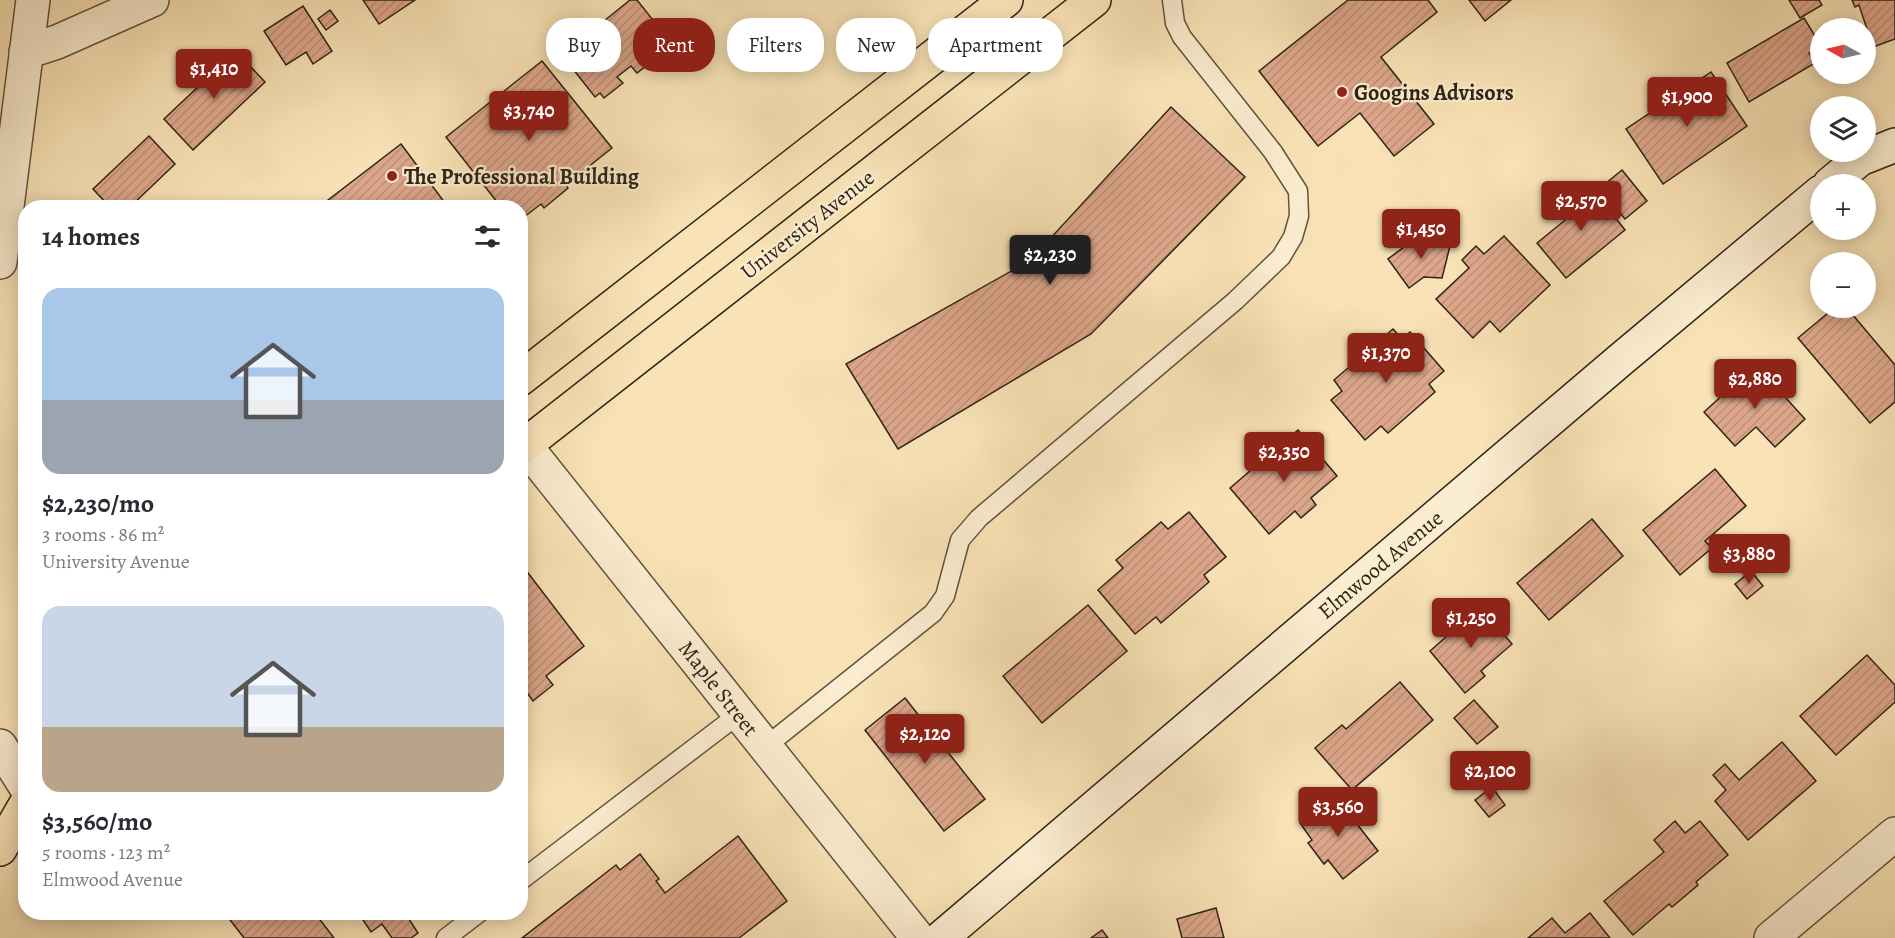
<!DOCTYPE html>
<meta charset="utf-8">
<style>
:root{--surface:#fff;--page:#f2f2f3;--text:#2b2b33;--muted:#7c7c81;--accent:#8f2418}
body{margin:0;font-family:Alegreya,serif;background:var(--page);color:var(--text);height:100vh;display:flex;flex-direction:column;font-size:22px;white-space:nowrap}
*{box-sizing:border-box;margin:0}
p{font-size:20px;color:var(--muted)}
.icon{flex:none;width:33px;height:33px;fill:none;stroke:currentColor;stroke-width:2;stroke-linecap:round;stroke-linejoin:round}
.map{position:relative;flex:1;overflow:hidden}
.panel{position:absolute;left:18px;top:200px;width:510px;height:720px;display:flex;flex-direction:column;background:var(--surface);border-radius:24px;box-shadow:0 3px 15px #0003}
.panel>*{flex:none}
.hud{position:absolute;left:546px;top:18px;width:570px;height:54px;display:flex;gap:12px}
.needle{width:39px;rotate:278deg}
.fabs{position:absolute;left:1810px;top:18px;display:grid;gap:12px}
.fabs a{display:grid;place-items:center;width:66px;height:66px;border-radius:50%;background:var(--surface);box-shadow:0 3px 15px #0003;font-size:30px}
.price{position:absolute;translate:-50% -51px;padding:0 14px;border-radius:6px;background:var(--accent);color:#fff;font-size:20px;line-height:39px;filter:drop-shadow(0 2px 3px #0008)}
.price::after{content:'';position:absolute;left:50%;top:36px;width:18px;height:14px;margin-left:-9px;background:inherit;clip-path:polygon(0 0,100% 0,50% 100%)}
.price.active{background:#222;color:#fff}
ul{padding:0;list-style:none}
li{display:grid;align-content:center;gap:12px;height:318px;padding:0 24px}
li span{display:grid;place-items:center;height:186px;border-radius:18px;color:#555}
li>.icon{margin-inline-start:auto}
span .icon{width:108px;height:108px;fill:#fffc;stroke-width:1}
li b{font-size:26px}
h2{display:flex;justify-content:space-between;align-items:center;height:72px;padding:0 24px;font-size:26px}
.tag{padding:0 21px;border-radius:24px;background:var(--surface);box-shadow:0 3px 15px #0003;font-size:21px;line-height:54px}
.tag.active{background:var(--accent);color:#fff}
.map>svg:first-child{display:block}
</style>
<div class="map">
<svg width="1895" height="938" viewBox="0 0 1895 938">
<defs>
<pattern id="building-hatch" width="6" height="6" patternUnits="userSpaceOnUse" patternTransform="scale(1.5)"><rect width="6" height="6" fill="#dea78c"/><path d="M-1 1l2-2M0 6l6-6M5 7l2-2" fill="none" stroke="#bf8f78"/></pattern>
</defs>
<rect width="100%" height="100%" fill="#f9e3b6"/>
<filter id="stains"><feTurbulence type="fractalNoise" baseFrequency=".00333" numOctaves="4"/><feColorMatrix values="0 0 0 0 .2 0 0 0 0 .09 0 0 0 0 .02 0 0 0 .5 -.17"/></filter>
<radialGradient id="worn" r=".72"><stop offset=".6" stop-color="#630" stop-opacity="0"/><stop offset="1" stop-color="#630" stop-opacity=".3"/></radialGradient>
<g fill="url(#building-hatch)" stroke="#2f2316" stroke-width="1.5">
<path d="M363,0H415L379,24Z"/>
<path d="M630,0H637L673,45L637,73L631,66L617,77L623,83L604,98L600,93L595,97L562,55Z"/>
<path d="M1348,0H1428L1437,12L1381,57L1434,124L1394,156L1360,113L1318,146L1259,71Z"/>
<path d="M1469,0H1511L1485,21Z"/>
<path d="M1789,0H1819L1822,5L1800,18Z"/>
<path d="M1852,0H1895V39L1873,47L1859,5L1855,7Z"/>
<path d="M303,6L332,51L313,64L306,52L286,65L264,31Z"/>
<path d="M330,10L338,21L326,30L318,19Z"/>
<path d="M1804,18L1821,46L1809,53L1815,63L1749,102L1727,63Z"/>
<path d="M236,51L265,82L193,150L164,119Z"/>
<path d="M542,61L612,148L566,185L568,188L544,208L541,204L520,220V207H501L446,137Z"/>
<path d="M1711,72L1747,126L1663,184L1626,129Z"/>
<path d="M1171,107L1245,177L1091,334L898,449L846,364L1022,265L1037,253Z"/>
<path d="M149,136L175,164L130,207H110L93,189Z"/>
<path d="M401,144L448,207H319Z"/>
<path d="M1622,170L1647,201L1625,219L1600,188Z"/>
<path d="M1588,183L1625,230L1566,278L1537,243L1575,212L1566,201Z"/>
<path d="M1504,236L1550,285L1500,332L1490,321L1473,338L1436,299L1469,268L1462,260L1476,246L1484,254Z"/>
<path d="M1416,238L1451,242L1442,278L1424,277L1409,288L1388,259Z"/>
<path d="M1834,308H1847L1895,365V402L1870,423L1798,338Z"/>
<path d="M1393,329L1402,339L1410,332L1444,371L1429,384L1435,392L1388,433L1381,426L1365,440L1331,400L1342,391L1334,380Z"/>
<path d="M1756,365L1805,419L1775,447L1756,427L1735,446L1704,412Z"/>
<path d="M1298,430L1337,476L1311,498L1316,505L1301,518L1295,511L1269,534L1230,488Z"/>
<path d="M1715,469L1746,506L1705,541L1712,548L1680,575L1643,530Z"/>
<path d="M1189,512L1226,557L1204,575L1209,582L1161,623L1156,617L1135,634L1098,590L1123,568L1116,560L1161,522L1168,529Z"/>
<path d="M1592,519L1623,556L1549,620L1517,583Z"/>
<path d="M525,569L584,646L546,676L553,685L533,701L526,691L520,695V573Z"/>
<path d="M1751,571L1763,586L1747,599L1735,584Z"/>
<path d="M1088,605L1127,651L1042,723L1003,676Z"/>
<path d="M1480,607L1512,644L1481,671L1485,676L1465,693L1430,651Z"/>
<path d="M1867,655L1895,685V702L1836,755L1800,716Z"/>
<path d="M1400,682L1433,720L1352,790L1315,748L1342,725L1346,729Z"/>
<path d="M905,698L985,799L944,831L865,730Z"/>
<path d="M1474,700L1498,727L1477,744L1454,718Z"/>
<path d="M1782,742L1816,781L1748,840L1715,801L1726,790L1713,775L1725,764L1739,780Z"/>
<path d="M1492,787L1505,805L1489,817L1475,800Z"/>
<path d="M1335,796L1378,851L1343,879L1328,860L1324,864L1308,843L1312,840L1300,823Z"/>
<path d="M1675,821L1685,833L1700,821L1728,855L1696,882L1698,885L1672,907L1669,904L1633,935L1604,901L1664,852L1654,840Z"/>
<path d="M738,836L787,901L739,938H522L616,865L620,870L640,854L659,879L656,881L665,893Z"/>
<path d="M1216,908L1224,938H1182L1177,919Z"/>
<path d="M224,912H314L334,938H244Z"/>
<path d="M368,912H409L410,914L407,916L418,933L411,938H392L382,924L371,932L363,920L370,915Z"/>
<path d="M1590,913L1610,938H1528L1552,918L1565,933Z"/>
<path d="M1102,930L1108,938H1091Z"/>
</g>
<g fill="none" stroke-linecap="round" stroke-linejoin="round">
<g stroke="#62533e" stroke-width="21">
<g id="lane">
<path d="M765,747L933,613L945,596L960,540L979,518L1235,301L1281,257L1293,237L1299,216L1298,191L1273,152L1182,37L1175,23L1172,0"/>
<path d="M520,881L739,714"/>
<path d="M446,938L480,912"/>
</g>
</g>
<g stroke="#62533e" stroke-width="36">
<g id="street">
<path d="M26,52L57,42L152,0"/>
<path d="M0,262L33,0"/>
<path d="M520,439L918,938"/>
<path d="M0,746L26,787"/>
<path d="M1771,938L1895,834"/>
</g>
</g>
<g stroke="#2f2316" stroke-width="36">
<g id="secondary">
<path d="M1830,184L1860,159L1895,145"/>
<path d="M941,938L1619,361L1821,192"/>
</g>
</g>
<g stroke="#2f2316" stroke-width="36">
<g id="primary">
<path d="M520,379L1006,0"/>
<path d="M520,449L1094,0"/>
<path d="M0,849L26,804"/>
</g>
</g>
<use href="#lane" stroke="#fbedd0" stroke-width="18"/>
<use href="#street" stroke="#fbedd0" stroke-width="33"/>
<use href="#secondary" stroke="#fbedd0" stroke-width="33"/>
<use href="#primary" stroke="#f9e3b6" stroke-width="33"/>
</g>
<g fill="#8f2418" stroke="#fbedd0" stroke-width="2">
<circle cx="1342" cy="92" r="6"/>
<circle cx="392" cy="176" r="6"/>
</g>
<g text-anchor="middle" stroke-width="4.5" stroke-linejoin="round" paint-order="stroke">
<g font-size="22" font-weight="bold" fill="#2f2316" stroke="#fbedd0" text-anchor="start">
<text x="1354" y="100">Googins Advisors</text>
<text x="404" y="184">The Professional Building</text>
</g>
<g font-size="22" fill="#2f2316" stroke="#fbedd0">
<text transform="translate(807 224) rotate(-38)" y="8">University Avenue</text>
<text transform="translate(1380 564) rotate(-40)" y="8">Elmwood Avenue</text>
<text transform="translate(719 688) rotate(52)" y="8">Maple Street</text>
</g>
</g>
<rect width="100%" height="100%" filter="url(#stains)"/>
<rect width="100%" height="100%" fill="url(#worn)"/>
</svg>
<div class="fabs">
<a><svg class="needle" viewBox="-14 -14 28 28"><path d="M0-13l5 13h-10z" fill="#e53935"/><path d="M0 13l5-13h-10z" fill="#7c7c81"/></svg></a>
<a><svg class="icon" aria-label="layers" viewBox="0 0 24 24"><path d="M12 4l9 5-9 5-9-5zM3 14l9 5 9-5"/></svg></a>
<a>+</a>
<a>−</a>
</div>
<b class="price" style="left:214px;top:100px">$1,410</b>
<b class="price" style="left:1687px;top:128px">$1,900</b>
<b class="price" style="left:529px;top:142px">$3,740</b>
<b class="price" style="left:1581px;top:232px">$2,570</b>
<b class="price" style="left:1421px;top:260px">$1,450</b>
<b class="price active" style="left:1050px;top:286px">$2,230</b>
<b class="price" style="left:1386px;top:384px">$1,370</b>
<b class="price" style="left:1755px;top:410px">$2,880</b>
<b class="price" style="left:1284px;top:483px">$2,350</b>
<b class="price" style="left:1749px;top:585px">$3,880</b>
<b class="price" style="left:1471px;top:649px">$1,250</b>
<b class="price" style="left:925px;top:765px">$2,120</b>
<b class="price" style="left:1490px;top:802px">$2,100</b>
<b class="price" style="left:1338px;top:838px">$3,560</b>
<div class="hud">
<a class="tag">Buy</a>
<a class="tag active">Rent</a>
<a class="tag">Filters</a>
<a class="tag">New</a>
<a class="tag">Apartment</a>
</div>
<section class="panel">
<h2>14 homes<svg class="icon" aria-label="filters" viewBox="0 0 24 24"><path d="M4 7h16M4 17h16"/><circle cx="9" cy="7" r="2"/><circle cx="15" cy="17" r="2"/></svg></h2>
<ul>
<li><span style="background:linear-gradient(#a9c7e8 60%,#9aa5b1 0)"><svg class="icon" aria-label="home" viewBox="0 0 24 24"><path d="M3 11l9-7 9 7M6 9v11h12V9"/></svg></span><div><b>$2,230/mo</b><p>3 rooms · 86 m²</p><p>University Avenue</p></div></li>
<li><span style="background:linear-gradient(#c9d6e8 65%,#b9a48a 0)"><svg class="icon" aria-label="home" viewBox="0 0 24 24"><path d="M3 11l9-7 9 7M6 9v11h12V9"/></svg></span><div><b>$3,560/mo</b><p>5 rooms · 123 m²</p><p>Elmwood Avenue</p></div></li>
</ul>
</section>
</div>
